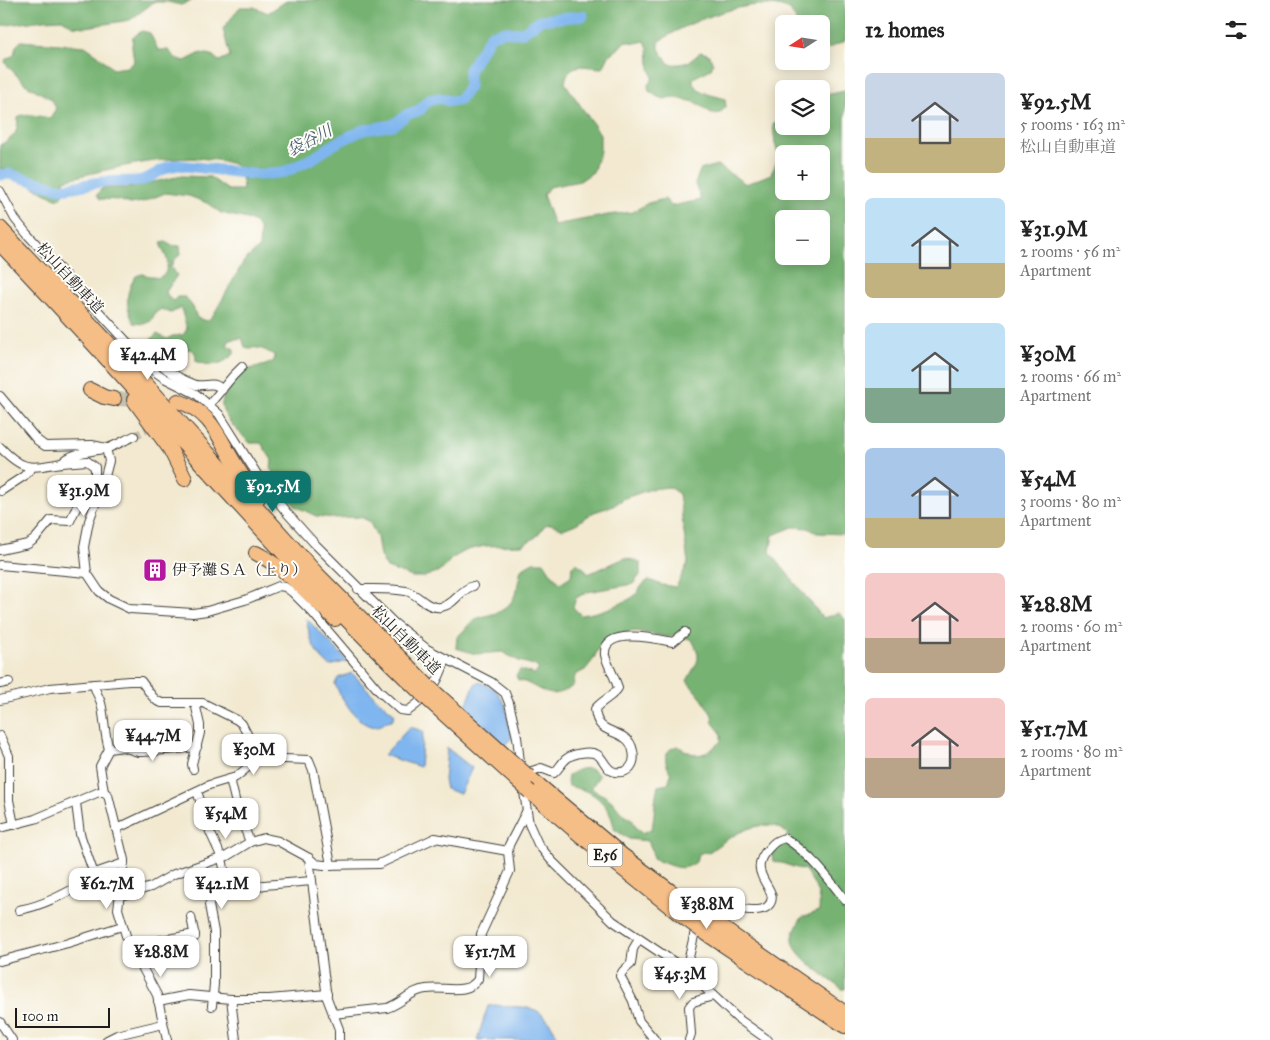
<!DOCTYPE html>
<meta charset="utf-8">
<style>
:root{--surface:#fff;--page:#f6f6f6;--text:#222;--muted:#767676;--accent:#0f766e}
body{margin:0;font-family:"IM FELL Great Primer","Noto Serif JP",serif;background:var(--page);color:var(--text);height:100vh;display:flex;flex-direction:column;font-size:19px;white-space:nowrap}
*{box-sizing:border-box;margin:0}
p{font-size:16px;color:var(--muted)}
.icon{flex:none;width:28px;height:28px;fill:none;stroke:currentColor;stroke-width:2;stroke-linecap:round;stroke-linejoin:round}
.map{position:relative;flex:1;overflow:hidden}
.drawer{display:flex;flex-direction:column;background:var(--surface);width:425px}
.drawer>*{flex:none}
.needle{width:32px;rotate:258deg}
.fabs{position:absolute;left:775px;top:15px;display:grid;gap:10px}
.fabs a{display:grid;place-items:center;width:55px;height:55px;border-radius:8px;background:var(--surface);box-shadow:0 2px 12px #0003;font-size:25px}
.scale{position:absolute;left:15px;bottom:12px;width:95px;box-sizing:border-box;padding-left:5px;border:2px solid #1c1c1c;border-top:0;font-size:14px;line-height:18px;white-space:nowrap;color:#1c1c1c;-webkit-text-stroke:4px #fdfcf7;paint-order:stroke}
.price{position:absolute;translate:-50% -42px;padding:0 11px;border-radius:10px;background:#fff;color:#222;font-size:16px;line-height:32px;filter:drop-shadow(0 1px 2px #0008)}
.price::after{content:'';position:absolute;left:50%;top:30px;width:15px;height:11px;margin-left:-8px;background:inherit;clip-path:polygon(0 0,100% 0,50% 100%)}
.price.active{background:var(--accent);color:#fff}
ul{padding:0;list-style:none}
li{display:flex;align-items:center;gap:15px;height:125px;padding:0 20px}
li span{display:grid;place-items:center;flex:none;width:140px;height:100px;border-radius:8px;color:#555}
li>.icon{margin-inline-start:auto}
span .icon{width:60px;height:60px;fill:#fffc;stroke-width:1}
li b{font-size:21px}
h2{display:flex;justify-content:space-between;align-items:center;height:60px;padding:0 20px;font-size:21px}
main{display:flex;flex:1;min-height:0}
.map>svg:first-child{display:block}
</style>
<main>
<div class="map">
<svg width="845" height="1040" viewBox="0 0 845 1040">
<rect width="100%" height="100%" fill="#fdfcf7"/>
<filter id="ink" filterUnits="userSpaceOnUse"><feTurbulence type="fractalNoise" baseFrequency=".02" numOctaves="2"/><feDisplacementMap in="SourceGraphic" scale="10" xChannelSelector="R" yChannelSelector="G"/><feConvolveMatrix kernelMatrix="1 2 1 2 8 2 1 2 1" color-interpolation-filters="sRGB"/></filter>
<filter id="wash" filterUnits="userSpaceOnUse"><feTurbulence type="fractalNoise" baseFrequency=".0096" numOctaves="4" result="noise"/><feDisplacementMap in="SourceGraphic" scale="20" xChannelSelector="R" yChannelSelector="G"/><feGaussianBlur stdDeviation="1.12" result="paint"/><feColorMatrix in="noise" values="0 0 0 0 0 0 0 0 0 0 0 0 0 0 0 0 0 1.4 0 .05"/><feComposite in="paint" operator="in"/></filter>
<g filter="url(#wash)">
<rect width="100%" height="100%" fill="#f2e9d0"/>
<g fill="#76b272" stroke="#496747" fill-rule="evenodd">
<path d="M0,0H193L181,5L167,2H154L130,20L86,27L73,26L62,19L44,20L0,26Z"/>
<path d="M288,0H845V41L822,51L821,24H796V20L790,10C784,8 778,5 771,5C740,2 684,23 659,42V49L669,64C684,65 690,63 700,52L708,54L713,63L711,69L693,78V84C705,96 711,94 725,99L726,107L720,113L713,114L695,102L672,97L664,99L658,97L649,91L648,85L653,78L649,63L648,48L645,41L635,43L625,41L617,50L610,54L603,68C588,68 568,59 565,83L600,134V151L593,172L580,181L549,187L543,195L554,225L608,215L633,212L648,203L665,199L671,206L701,200L695,184L700,170L717,165L746,184L771,174L779,157L775,144L773,124L784,118V126H821V96L845,91V534L817,533L808,528L793,527L773,535L770,552L823,618L839,613L845,619V989H842C830,979 793,956 793,940C792,934 798,925 801,918L819,911C821,894 814,883 805,870C793,868 785,863 773,861L772,854L774,847L784,841L788,834C785,832 780,827 775,826C752,821 726,839 708,853L703,852L698,855L696,862C681,874 669,864 653,859L652,850L648,841L629,839L614,829C613,814 602,798 588,792C582,789 575,788 569,786L567,783L568,776C577,768 591,764 599,776L591,788C597,793 603,794 608,798C618,805 617,813 632,819L636,828L643,833L652,828C655,814 654,799 658,786L668,784L671,774C664,762 662,750 678,746C698,759 704,757 721,741V733L713,723L712,715L702,699L687,681C696,662 704,661 692,640L678,635L668,637L635,631L610,636L602,641L593,660L585,670L575,675L573,686C547,704 542,686 518,680L516,676L520,670L535,674L539,669L534,665L519,661L502,652L476,654L456,648L457,637C463,633 469,623 474,620C483,615 496,615 504,609C517,601 518,582 521,569L533,562H544L551,573L560,583L571,576L572,566L576,563L585,569L588,574L625,558L640,562V575L633,584L587,592L576,598L573,607L581,615C598,613 618,606 633,597C640,592 639,585 649,580L662,585L676,587L688,563L679,494L669,487L651,489L625,498L613,506L594,512L576,524L563,529L551,524L545,525L536,537L522,545L485,546L467,550L451,559L442,570L424,577H412L387,568L380,556L377,537L369,521L360,517L333,518L316,516L295,506L276,480L271,469L272,460L261,443H250C242,435 223,418 222,406C221,400 226,393 229,388C232,383 237,377 242,373C251,366 264,368 274,361V355C269,352 264,349 258,348C253,347 250,349 245,347L242,338L230,340L227,345L234,349V354C222,365 211,368 196,361C196,357 196,352 192,350C188,348 162,348 156,349L152,345V338L157,334L167,339L172,336L183,335L187,329L181,308L171,313L161,309L155,313L151,321L144,324L134,323C125,306 125,292 136,276L142,274L158,278L165,274C170,259 167,260 161,246L162,242H166L170,245L180,246L181,254L174,260L171,267L177,275L166,292L169,298L173,301L177,297H185L193,307L197,318L207,321L214,314L244,261L259,248L260,232L257,224L247,219L221,213L207,203L189,196L165,193L143,202L130,204L119,200L100,199L97,195L102,188H127L181,176L210,177L228,190H243L242,172C239,169 235,164 230,163C185,149 109,169 64,180L65,193L59,199C41,193 25,182 12,170L0,169V145C7,141 16,136 17,128C18,123 17,120 19,116C31,113 39,117 51,118L56,108L51,99L25,84L6,64L5,60L14,55L16,46L21,41L85,46L98,55L113,69L127,67L134,62L132,46L133,37L142,31L150,33L158,50H168L176,58L185,61L201,53L212,55L219,61L230,56L223,29L240,7H254L268,13ZM784,154H821V191H784ZM784,219H821V256H784Z"/>
</g>
<g fill="#80b6ef" stroke="#4e6986">
<path d="M306,618L348,661L330,666C313,652 310,639 306,618Z"/>
<path d="M352,673L376,698L395,714L392,720C386,720 384,725 378,726C361,731 341,698 335,684L338,678Z"/>
<path d="M479,682L495,689L505,704L512,738L504,746L464,710L475,684Z"/>
<path d="M410,727L423,731L420,767L384,755Z"/>
<path d="M447,748L472,768L460,794L446,789L444,780Z"/>
<path d="M494,1005C506,1007 518,1006 530,1008C543,1011 556,1028 558,1040H477L488,1006Z"/>
</g>
<g fill="none" stroke-linecap="round" stroke-linejoin="round">
<path stroke="#80b6ef" stroke-width="11" d="M0,175L9,174L61,189L101,182L139,181L148,178L168,167L178,165L260,175L285,172L315,157L336,143L363,130L393,125L408,114L420,110L426,103L430,100L440,98L449,101L459,100L469,87V70L491,35L506,31L512,33L523,32L540,20L583,16"/>
</g>
</g>
<g filter="url(#ink)">
<g fill="none" stroke-linecap="round" stroke-linejoin="round">
<g stroke="#c7c0ac" stroke-width="8" stroke-dasharray="8 4" stroke-linecap="butt">
<path d="M175,417L212,400"/>
<path d="M134,436L155,426"/>
</g>
<path stroke="#c7c0ac" stroke-width="14" stroke-dasharray="14 7" stroke-linecap="butt" d="M114,399L146,400"/>
<g stroke="#3c3b37" stroke-width="10">
<g id="minor">
<path d="M0,191L15,219L27,234L154,371L164,378L196,394L219,414L260,479L287,513L314,543L394,623L427,649L491,682L505,693L509,703L517,737L521,770"/>
<path d="M150,367L158,362C169,372 181,380 196,385C206,387 214,380 222,390"/>
<path d="M0,396L37,440L45,446L92,445L106,448L109,461L103,484L89,521L84,547L87,573L99,591L109,599L130,609L193,613L207,611L245,600L279,586L285,587L292,592L312,612L379,691L400,710L408,711C430,695 437,686 446,659"/>
<path d="M213,400L233,376L242,367"/>
<path d="M0,447C24,472 30,468 62,463"/>
<path d="M1,491L24,476L31,468"/>
<path d="M0,550L28,544L35,539L51,520L70,521L85,489L95,475V467L87,461L62,463C73,451 93,452 108,448C117,445 125,440 134,436"/>
<path d="M0,565L87,573"/>
<path d="M358,589C373,589 391,588 406,591C419,594 426,609 441,607C455,605 460,589 473,586"/>
<path d="M0,684L9,682"/>
<path d="M94,684C95,692 99,696 101,703C105,718 104,734 109,749L100,766L104,792"/>
<path d="M0,700L50,688L129,681H141L152,696L157,701L162,703H203L237,720L242,724L259,758"/>
<path d="M0,736L9,756V800L14,825"/>
<path d="M109,749L123,747L138,752H143L197,747"/>
<path d="M193,769L192,764L200,733V725L195,703"/>
<path d="M523,774L541,768L554,773C561,767 563,758 573,755C579,753 590,751 596,754C604,757 605,770 615,772C629,774 636,764 633,751C632,746 630,741 625,738C610,728 597,732 595,709C602,700 614,696 618,688C616,679 606,662 605,655C602,626 658,639 673,642L685,632"/>
<path d="M232,780L231,783L238,812L250,842"/>
<path d="M523,786L529,824L538,844L551,860L613,921L686,970L737,1018L768,1040"/>
<path d="M197,791L210,832L222,858L229,895"/>
<path d="M0,828L35,819L99,792H104L108,795L124,860L118,909L127,939L157,995L167,1040"/>
<path d="M116,829L209,785L236,777L259,758L309,760L313,770L331,865"/>
<path d="M309,858L327,998L339,1029V1040"/>
<path d="M95,873L124,863"/>
<path d="M120,896L151,887L174,874L227,856L250,842L264,838L278,841L309,858L316,864L324,865L379,864L435,838L508,851"/>
<path d="M19,910C47,905 71,890 95,877L80,834L76,803"/>
<path d="M191,917L195,937"/>
<path d="M639,939L633,949L631,964L623,971L620,976L633,1001L639,1021L655,1040"/>
<path d="M130,946L195,934"/>
<path d="M0,961L68,943L122,926"/>
<path d="M686,970L696,927L704,905C720,902 757,917 768,906C784,890 742,875 769,848C774,842 777,840 785,838C810,854 827,876 845,900"/>
<path d="M231,999L236,1040"/>
<path d="M158,1001L189,995L231,999H269L327,994"/>
<path d="M212,1006L214,984V932L209,905L212,898L225,894L236,895L264,885L312,881"/>
<path d="M333,1014L387,1008C401,1004 411,990 426,989C442,986 468,996 478,979L481,934L510,871L508,851L509,845L526,812"/>
<path d="M0,1022L12,1040"/>
<path d="M107,1040L117,1035L163,1024"/>
<path d="M689,1040L691,1034L689,1007L693,1002L713,996"/>
</g>
</g>
<g stroke="#3c3b37" stroke-width="16">
<g id="motorway">
<path d="M0,228L119,354L317,574L429,687"/>
<path d="M0,244C142,392 273,552 422,694"/>
<path d="M90,390L104,397L114,399"/>
<path d="M134,400L170,449L185,479"/>
<path d="M178,401C209,411 217,433 232,459C240,473 249,486 258,498"/>
<path d="M256,553C286,568 310,596 335,619"/>
<path d="M529,777L622,855L685,902"/>
<path d="M530,792L580,835L682,916"/>
<path d="M705,916L845,1013"/>
<path d="M701,930L845,1026"/>
</g>
</g>
<use href="#minor" stroke="#fff" stroke-width="8"/>
<use href="#motorway" stroke="#f6be87" stroke-width="14"/>
<g stroke="#3c3b37" stroke-width="16" stroke-linecap="butt">
<g id="motorway-bridge">
<path d="M429,687L529,777"/>
<path d="M422,694L530,792"/>
<path d="M685,902L705,916"/>
<path d="M682,916L701,930"/>
</g>
</g>
<use href="#motorway-bridge" stroke="#f6be87" stroke-width="14"/>
</g>
</g>
<defs>
<g id="building-square" transform="scale(1.25)"><rect x="-9" y="-9" width="18" height="18" rx="4" fill="#b5179e" stroke="#fdfcf7"/><path d="M-4-6H4V6H1V3H-1V6H-4ZM-2.5-4.3h1.7v1.8h-1.7ZM.8-4.3h1.7v1.8H.8ZM-2.5-1h1.7V.8h-1.7ZM.8-1h1.7V.8H.8Z" fill="#fff"/></g>
</defs>
<g fill-rule="evenodd">
<use href="#building-square" x="155" y="570"/>
</g>
<g text-anchor="middle" stroke-width="4" stroke-linejoin="round" paint-order="stroke">
<rect fill="#fdfcf7" stroke="#605f5e" stroke-width="1" x="587.5" y="843.5" width="35" height="23" rx="4"/>
<g font-size="14" font-weight="bold" fill="#1c1c1c">
<text x="605" y="860">E56</text>
</g>
<g font-size="15" fill="#1c1c1c" stroke="#fdfcf7">
<text transform="translate(70 278) rotate(47)" y="5">松山自動車道</text>
<text transform="translate(406 640) rotate(45)" y="5">松山自動車道</text>
</g>
<g font-size="15" fill="#1c1c1c" stroke="#fdfcf7" text-anchor="start">
<text x="172" y="575">伊予灘ＳＡ（上り）</text>
</g>
<g font-size="16" font-style="italic" fill="#445a70" stroke="#fdfcf7">
<text transform="translate(309 140) rotate(-28)" y="6">袋谷川</text>
</g>
</g>
</svg>
<div class="fabs">
<a><svg class="needle" viewBox="-14 -14 28 28"><path d="M0-13l5 13h-10z" fill="#e53935"/><path d="M0 13l5-13h-10z" fill="#767676"/></svg></a>
<a><svg class="icon" aria-label="layers" viewBox="0 0 24 24"><path d="M12 4l9 5-9 5-9-5zM3 14l9 5 9-5"/></svg></a>
<a>+</a>
<a>−</a>
</div>
<div class="scale">100 m</div>
<b class="price" style="left:148px;top:381px">¥42.4M</b>
<b class="price active" style="left:273px;top:513px">¥92.5M</b>
<b class="price" style="left:84px;top:517px">¥31.9M</b>
<b class="price" style="left:153px;top:762px">¥44.7M</b>
<b class="price" style="left:254px;top:776px">¥30M</b>
<b class="price" style="left:226px;top:840px">¥54M</b>
<b class="price" style="left:107px;top:910px">¥62.7M</b>
<b class="price" style="left:222px;top:910px">¥42.1M</b>
<b class="price" style="left:707px;top:930px">¥38.8M</b>
<b class="price" style="left:161px;top:978px">¥28.8M</b>
<b class="price" style="left:490px;top:978px">¥51.7M</b>
<b class="price" style="left:680px;top:1000px">¥45.3M</b>
</div>
<section class="drawer">
<h2>12 homes<svg class="icon" aria-label="filters" viewBox="0 0 24 24"><path d="M4 7h16M4 17h16"/><circle cx="9" cy="7" r="2"/><circle cx="15" cy="17" r="2"/></svg></h2>
<ul>
<li><span style="background:linear-gradient(#c9d6e8 65%,#c2b280 0)"><svg class="icon" aria-label="home" viewBox="0 0 24 24"><path d="M3 11l9-7 9 7M6 9v11h12V9"/></svg></span><div><b>¥92.5M</b><p>5 rooms · 163 m²</p><p>松山自動車道</p></div></li>
<li><span style="background:linear-gradient(#bfe0f5 65%,#c2b280 0)"><svg class="icon" aria-label="home" viewBox="0 0 24 24"><path d="M3 11l9-7 9 7M6 9v11h12V9"/></svg></span><div><b>¥31.9M</b><p>2 rooms · 56 m²</p><p>Apartment</p></div></li>
<li><span style="background:linear-gradient(#bfe0f5 65%,#7fa58c 0)"><svg class="icon" aria-label="home" viewBox="0 0 24 24"><path d="M3 11l9-7 9 7M6 9v11h12V9"/></svg></span><div><b>¥30M</b><p>2 rooms · 66 m²</p><p>Apartment</p></div></li>
<li><span style="background:linear-gradient(#a9c7e8 70%,#c2b280 0)"><svg class="icon" aria-label="home" viewBox="0 0 24 24"><path d="M3 11l9-7 9 7M6 9v11h12V9"/></svg></span><div><b>¥54M</b><p>3 rooms · 80 m²</p><p>Apartment</p></div></li>
<li><span style="background:linear-gradient(#f6c9c9 65%,#b9a48a 0)"><svg class="icon" aria-label="home" viewBox="0 0 24 24"><path d="M3 11l9-7 9 7M6 9v11h12V9"/></svg></span><div><b>¥28.8M</b><p>2 rooms · 60 m²</p><p>Apartment</p></div></li>
<li><span style="background:linear-gradient(#f6c9c9 60%,#b9a48a 0)"><svg class="icon" aria-label="home" viewBox="0 0 24 24"><path d="M3 11l9-7 9 7M6 9v11h12V9"/></svg></span><div><b>¥51.7M</b><p>2 rooms · 80 m²</p><p>Apartment</p></div></li>
</ul>
</section>
</main>
